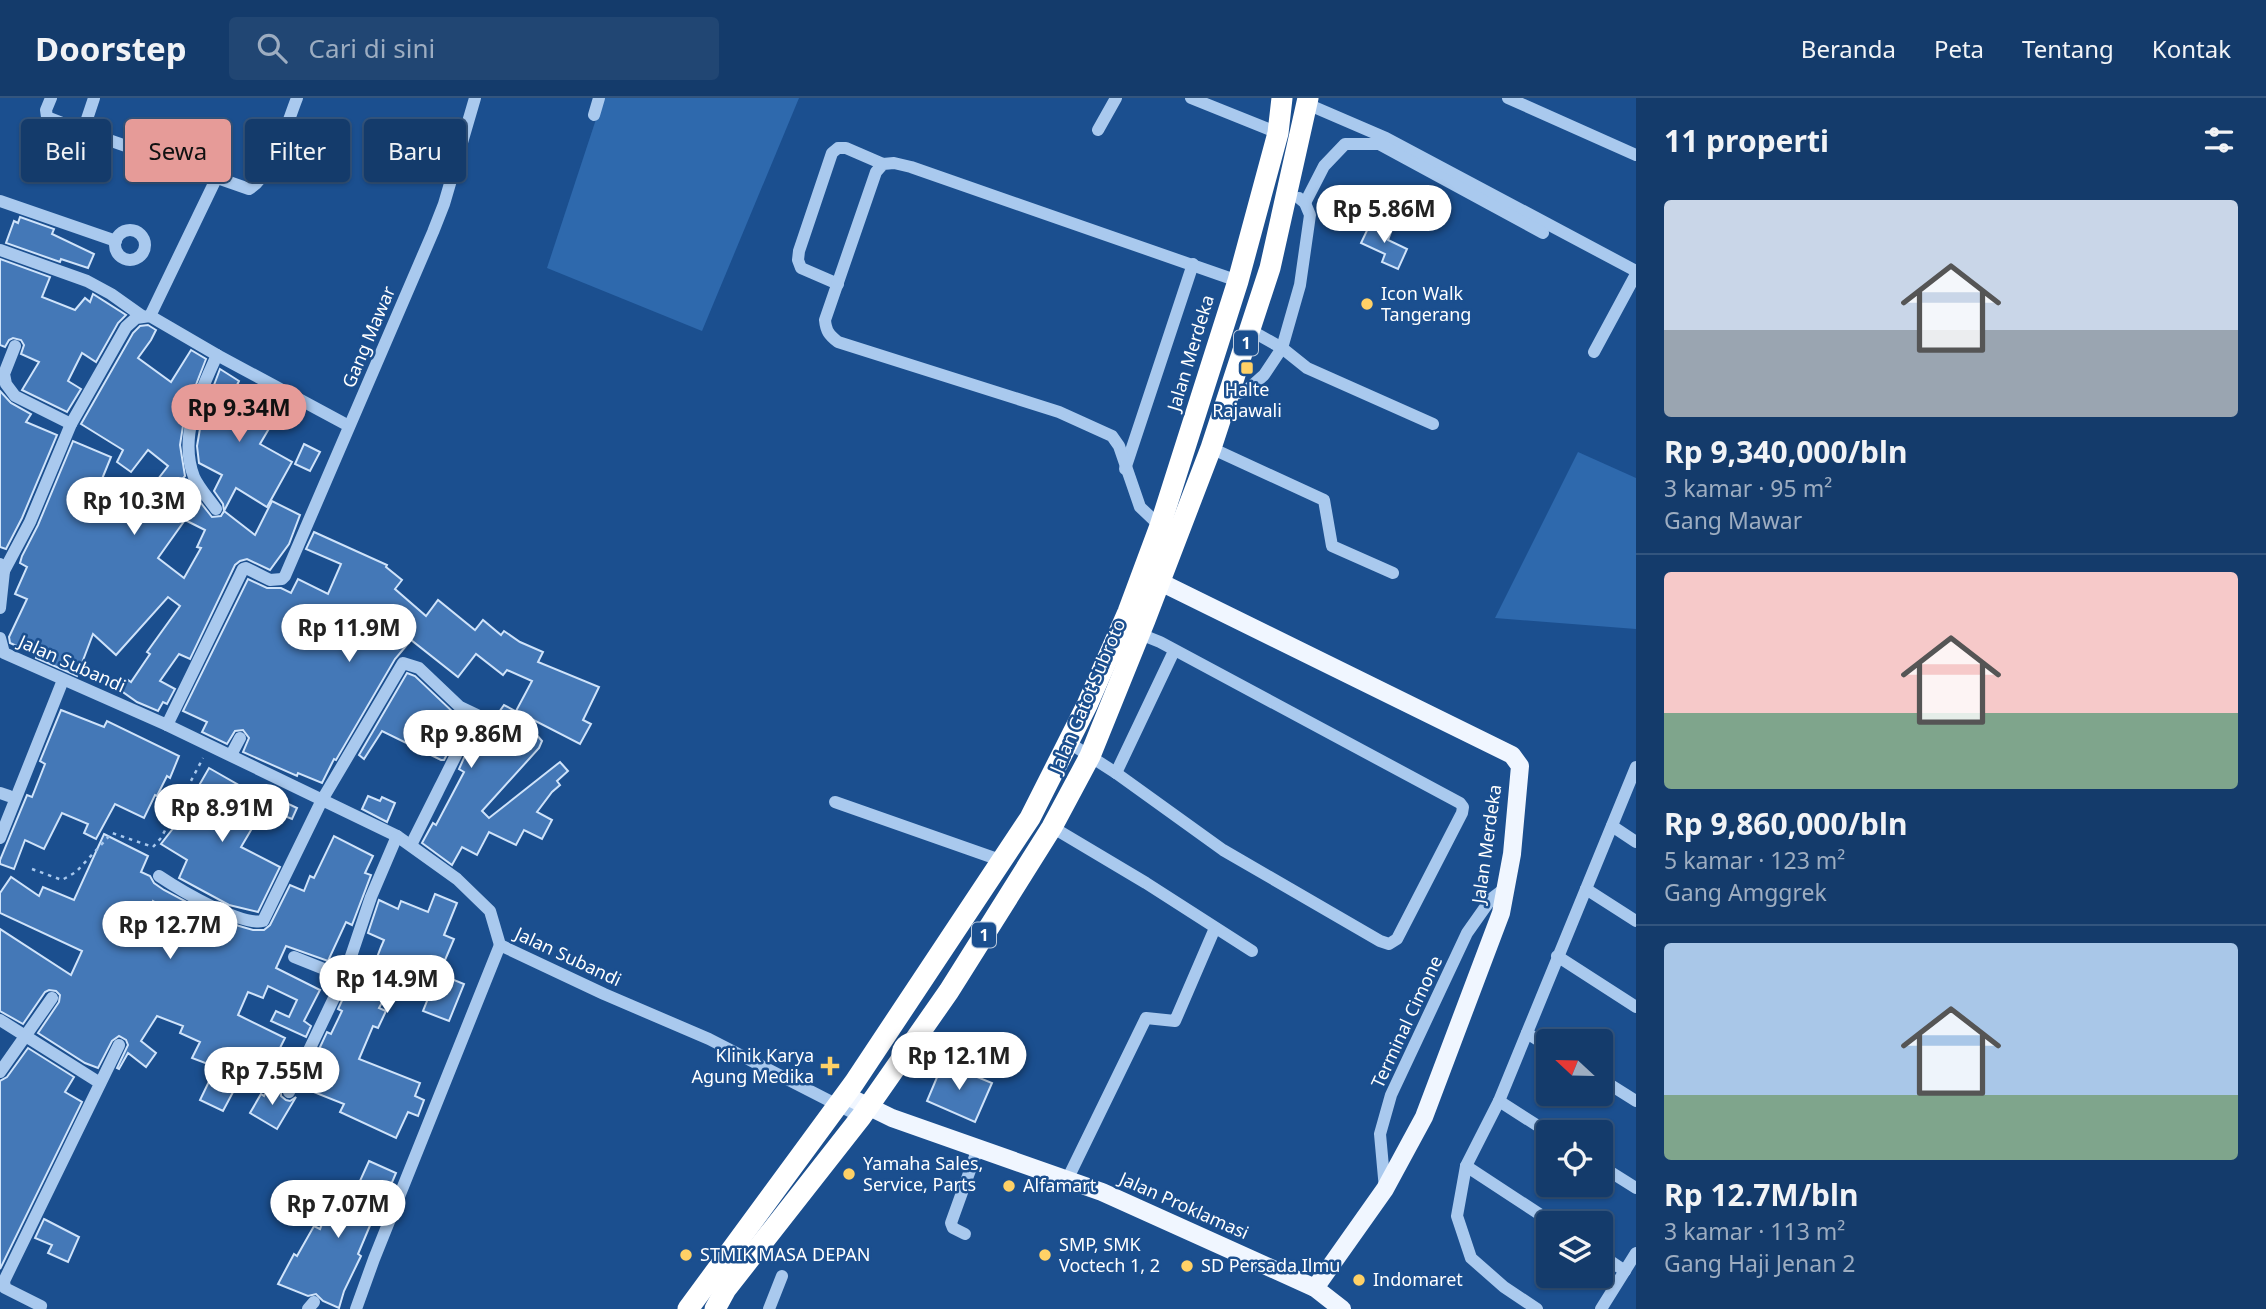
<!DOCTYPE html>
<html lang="id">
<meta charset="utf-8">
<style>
:root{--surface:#143b6b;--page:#214673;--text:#f1f3f6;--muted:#9dadc1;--line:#33557e;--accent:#e69b98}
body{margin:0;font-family:"Noto Sans",sans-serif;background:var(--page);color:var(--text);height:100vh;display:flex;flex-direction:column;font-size:26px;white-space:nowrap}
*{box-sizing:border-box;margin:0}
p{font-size:23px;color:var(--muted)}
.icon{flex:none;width:38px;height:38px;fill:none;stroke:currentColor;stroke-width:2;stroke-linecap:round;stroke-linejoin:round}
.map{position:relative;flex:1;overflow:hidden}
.sheet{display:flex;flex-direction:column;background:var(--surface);width:630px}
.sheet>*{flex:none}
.banner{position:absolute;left:21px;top:21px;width:665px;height:63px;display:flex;gap:14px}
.needle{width:46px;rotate:292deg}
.tools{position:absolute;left:1536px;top:931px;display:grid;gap:14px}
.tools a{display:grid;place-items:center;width:77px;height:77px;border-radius:7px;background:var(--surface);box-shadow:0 2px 5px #0004,0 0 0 2px var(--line);font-size:35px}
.price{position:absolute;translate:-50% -60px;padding:0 16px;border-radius:24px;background:#fff;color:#222;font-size:23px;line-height:46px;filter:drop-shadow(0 2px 4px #0008)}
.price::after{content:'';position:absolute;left:50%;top:42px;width:21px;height:16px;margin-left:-10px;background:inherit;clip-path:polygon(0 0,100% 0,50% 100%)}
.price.current{background:var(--accent);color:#111}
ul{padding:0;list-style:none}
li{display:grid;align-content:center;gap:14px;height:371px;padding:0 28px}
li+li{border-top:2px solid var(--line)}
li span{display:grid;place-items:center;height:217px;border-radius:7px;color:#555}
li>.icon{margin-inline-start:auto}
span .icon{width:126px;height:126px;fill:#fffc;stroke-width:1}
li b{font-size:30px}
h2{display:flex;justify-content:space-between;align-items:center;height:84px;padding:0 28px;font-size:30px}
.tag{padding:0 24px;border-radius:7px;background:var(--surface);box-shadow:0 2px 5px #0004,0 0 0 2px var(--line);font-size:24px;line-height:63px}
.tag.current{background:var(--accent);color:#111}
header{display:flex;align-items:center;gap:42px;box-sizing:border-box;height:98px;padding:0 35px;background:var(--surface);border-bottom:2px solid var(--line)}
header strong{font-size:33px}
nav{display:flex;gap:38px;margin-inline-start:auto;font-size:24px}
.search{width:490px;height:63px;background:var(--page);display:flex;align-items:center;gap:18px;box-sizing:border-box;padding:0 24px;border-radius:7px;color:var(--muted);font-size:26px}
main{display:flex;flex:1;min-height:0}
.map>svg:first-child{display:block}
</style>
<header>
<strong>Doorstep</strong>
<div class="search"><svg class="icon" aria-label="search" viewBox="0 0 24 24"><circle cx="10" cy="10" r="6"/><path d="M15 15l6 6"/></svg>Cari di sini</div>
<nav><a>Beranda</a><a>Peta</a><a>Tentang</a><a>Kontak</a></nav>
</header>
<main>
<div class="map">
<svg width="1636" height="1211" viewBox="0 0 1636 1211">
<rect width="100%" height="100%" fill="#1b4f8f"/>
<g fill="#2e69ad">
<path d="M603,0H799L702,233L547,170Z"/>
<path d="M1578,354L1636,380V531L1495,520Z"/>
</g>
<g fill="#4478b7" stroke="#cfe3fa" stroke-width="2" fill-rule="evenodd">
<path d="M20,119L54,131L52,136L94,156L88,170L61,161L60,164L6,145L14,123L18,125Z"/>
<path d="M1371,124L1391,134L1388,142L1407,151L1398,171L1382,164L1385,156L1361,145Z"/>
<path d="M0,161L50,179L42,199L75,212L85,200L90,204L93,196L126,217L118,225L96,264L82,255L68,283L81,291L67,314L22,292L39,264L21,256L24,247L21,242L13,240L9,242L5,249L0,247Z"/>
<path d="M148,227L156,232L151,242L138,260L171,284L191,252L206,261L185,315L180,347L185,378L175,390L197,400L212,419L221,418L224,413L255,437L272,403L300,417L289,446L270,472L247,461L240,463L235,467L190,561L179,556L160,583L175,591L167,606L163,604L158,613L137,604L120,592L128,582L131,584L150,556L147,554L180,508L168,499L116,557L93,536L77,578L36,560L37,557L10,545L9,539L27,501L15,496L27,469L20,465L22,458L38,427L73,343L111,359L93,403L116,412L133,385L148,394L168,368L148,352L131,374L117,364L123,352L81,326L133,235L140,228ZM185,422L205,432L197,449L201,450L184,480L158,460Z"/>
<path d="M220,271L239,283L237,287L257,296L251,309L274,322L260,346L292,364L267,409L236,390L224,413L223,406L214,393L222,377L199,365L197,348L202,319Z"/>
<path d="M0,293L11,305L31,316L26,324L57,337L22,420L6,451L0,449Z"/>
<path d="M304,346L320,354L310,373L295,366Z"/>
<path d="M314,434L387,467L386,469L402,482L395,491L426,518L438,502L475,532L483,522L501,537L504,533L520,544L543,554L538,564L599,589L583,622L591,626L580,646L516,613L532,583L507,572L503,577L476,556L458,579L411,542L395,561L336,662L334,661L322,685L298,675L297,678L243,654L249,640L243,632L235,633L227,646L202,634L207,624L183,613L248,481L267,490H281L291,495L298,481L328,496L341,466L306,451Z"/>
<path d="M407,575L415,578L456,617L502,638L507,636L511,629L509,624L497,617L504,607L517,614L542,643L539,650L482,713L489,720L560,664L568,673L557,683L560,687L552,694L537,714L552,722L542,741L524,732L516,747L489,734L477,757L462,749L452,767L422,745L433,725L436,727L464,674L459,671L473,640L467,633L459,634L444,662H441L382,633L364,661L359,657Z"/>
<path d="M61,612L104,629L107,623L179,658L170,680L167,678L157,698L155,697L144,720L115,706L96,741L84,735L88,726L62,715L44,751L25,742L14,771L0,766V762L27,697L32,699L45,666L40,663Z"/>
<path d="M209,670L242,689L240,693L269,709L257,729L254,727L241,749L280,769L258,814L229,807L179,780L187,762L161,746L178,724Z"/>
<path d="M368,698L380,703L382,699L395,705L387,724L362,711Z"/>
<path d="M278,701L297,710L292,721L272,713Z"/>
<path d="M104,736L148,758L141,774L150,778L154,785L164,792L222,823L253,832H264L270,827L290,787L304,793L310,778L314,780L334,738L373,758L365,775L371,777L352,827L346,824L328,863L286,848L276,870L320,892L304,923L311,928L306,939L271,923L276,913L289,919L297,902L268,888L263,900L248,894L238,917L285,940L277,956L268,952L261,966L250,962L223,1013L200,1002L216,969L192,960L200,944L180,935L183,928L157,918L141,943L156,955L146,969L128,955L119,971L117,970L128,947L126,942L119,938L112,943L98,970L85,965L38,935L59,904L60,897L56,893L49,892L45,894L23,926L0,913V831L71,877L82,853L0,815V795L11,779L39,798L43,789L74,802ZM153,803L178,817L169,840L142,828Z"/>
<path d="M435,796L457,805L444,837L454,841L439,876L464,886L449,923L423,913L431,893L396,879L379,910L386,913L378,930L373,928L359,961L420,985L415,998L424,1002L418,1018L408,1014L396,1040L340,1014L344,1006L306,991L317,963L314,962L327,934L331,936L342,913L338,911L346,894L352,897L366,872L371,875L381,849L384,842L368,835L379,802L398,811L401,803L428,814Z"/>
<path d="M28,950L74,979L65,994L82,1004L0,1171V983L7,979Z"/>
<path d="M943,965L992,985L975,1024L927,1003Z"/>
<path d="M269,987L281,992V998L286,1002L290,1003L296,999L277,1031L250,1015L261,996L264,998Z"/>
<path d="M369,1063L396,1075L390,1089L387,1087L358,1156L361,1158L344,1193L339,1210L323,1203L316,1196L308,1198L278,1186L294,1156L297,1158L314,1128L320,1131L338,1087L355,1094Z"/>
<path d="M44,1121L79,1139L68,1164L48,1155L52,1147L35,1140Z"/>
</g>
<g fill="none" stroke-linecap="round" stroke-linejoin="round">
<path stroke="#a9c9ee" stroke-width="2.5" stroke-dasharray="3.5 5" stroke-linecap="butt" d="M32,771L62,782L76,774L112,735L153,749L161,740L203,660"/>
<g stroke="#a9c9ee" stroke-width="12">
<path d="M51,0L46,12L47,19L83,33"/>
<path d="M94,0L83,33L249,91C273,77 287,25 297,0"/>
<path d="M1191,0L1278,35"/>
<path d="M1508,0L1636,57"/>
<path d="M1307,6L1386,40L1636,173"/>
<path d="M594,17L599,0"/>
<path d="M1098,32L1116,0"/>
<path d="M0,103L116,143"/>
<path d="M1305,105L1324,68L1345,46H1379L1543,135"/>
<circle cx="130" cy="147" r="15"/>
<path d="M0,152L87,183L111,196L142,218"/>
<path d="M838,186L801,170L798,162L799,153L832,55L838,50H846L883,66"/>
<path d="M150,218L216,81"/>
<path d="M1250,232L1282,250L1307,270L1433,326"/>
<path d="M15,248L4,276L6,286L15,298L71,326"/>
<path d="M1594,254L1636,176"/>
<path d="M1228,298L1246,293L1264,277L1282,250L1300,187L1310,117L1305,105L1299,100"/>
<path d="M1211,350L1324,402L1332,448L1393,475"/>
<path d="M1125,371L1193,166"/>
<path d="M216,411C209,401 199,390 194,379C178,338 200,295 217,257"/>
<path d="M1160,428L1140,409L1119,348L1112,338L1059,314L838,244C829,237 826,233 825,222L876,74L883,66L894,65L911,69L1238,183"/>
<path d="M0,466L4,473L0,510"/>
<path d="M4,473L30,424L71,326L126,229L136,220L150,218L217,257L349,328"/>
<path d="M0,540L4,555L167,627L397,738L457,781L490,813L500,847L604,896L709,941L861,1019"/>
<path d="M167,627L243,471L246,470L270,482L282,481L285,478L433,134L444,106L475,0"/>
<path d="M1068,644L1116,675L1223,752L1380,843L1389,846L1397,841L1462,715L1463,709L1460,705L1160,544L1140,536"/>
<path d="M231,657L240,640"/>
<path d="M1116,675L1174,553"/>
<path d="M0,695L9,698"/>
<path d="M835,704L1000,762"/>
<path d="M1612,728L1636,744"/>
<path d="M1052,729L1146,785L1252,853"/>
<path d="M0,740L63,582"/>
<path d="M411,747L464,641"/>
<path d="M159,778C180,792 240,828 263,823L322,702L403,565L419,570L460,609L502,629"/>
<path d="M1586,791L1636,823"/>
<path d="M1557,858L1636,909"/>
<path d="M294,859L344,879"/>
<path d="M0,922L100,985"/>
<path d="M1527,935L1549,949"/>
<path d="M0,974L52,900"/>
<path d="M1601,981L1636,1003"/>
<path d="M289,994L344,879L371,799L397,738"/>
<path d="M1499,1003L1549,1035"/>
<path d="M1466,1068L1553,1125"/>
<path d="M1601,1068L1636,1090"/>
<path d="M1067,1082L1146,920L1175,923L1215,830"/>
<path d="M1385,1091L1380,1036L1391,997L1467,835L1491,801L1508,788"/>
<path d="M965,1136L953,1130L951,1125L978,1050"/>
<path d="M1601,1157L1625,1173"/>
<path d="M40,1211L41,1208L5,1190L4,1183L119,947"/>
<path d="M308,1211L314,1204"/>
<path d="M356,1211L374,1161L500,847"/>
<path d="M769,1211L782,1178"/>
<path d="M1537,1211L1504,1189L1471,1160L1457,1118L1466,1068L1499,1003L1636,669"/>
<path d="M1601,1211L1636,1155"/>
</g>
<g stroke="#f0f6ff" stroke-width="18">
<path d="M1150,479L1512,657L1520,668L1512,756L1501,815L1424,1019L1385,1091L1315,1190"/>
<path d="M845,997L892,1020L1102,1094L1315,1190L1342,1211"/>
</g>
<g stroke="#fff" stroke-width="21">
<path d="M688,1211L854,985L1030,720L1087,607L1128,514L1160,428L1238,183L1278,35L1282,0"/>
<path d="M715,1211L726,1191L861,1019L949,893L1052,729L1090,658L1145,522L1211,350L1270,170L1308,0"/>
</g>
</g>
<g fill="#ffd166" stroke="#1b4f8f" stroke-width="2.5">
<circle cx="1367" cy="206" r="7"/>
<rect x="1240" y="263" width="14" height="14" rx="3.5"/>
<path d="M826.5 957.5h7v7h7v7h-7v7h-7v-7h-7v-7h7z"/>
<circle cx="849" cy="1076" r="7"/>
<circle cx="1009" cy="1088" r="7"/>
<circle cx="686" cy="1157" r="7"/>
<circle cx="1045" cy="1157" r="7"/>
<circle cx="1187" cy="1168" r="7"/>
<circle cx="1359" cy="1182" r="7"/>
</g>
<g text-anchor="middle" stroke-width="5" stroke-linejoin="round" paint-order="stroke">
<g fill="#1b4f8f" stroke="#bbcadd" stroke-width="2">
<rect x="1234" y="232.5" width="24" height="25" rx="5"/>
<rect x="972" y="824.5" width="24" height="25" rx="5"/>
</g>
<g font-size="16" font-weight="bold" fill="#fff">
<text x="1246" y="251">1</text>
<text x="984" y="843">1</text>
</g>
<g font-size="18" fill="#fff" stroke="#1b4f8f" text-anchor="start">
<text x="1381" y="202">Icon Walk<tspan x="1381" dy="21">Tangerang</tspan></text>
<text x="1247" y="298" text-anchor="middle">Halte<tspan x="1247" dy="21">Rajawali</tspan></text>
<text x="814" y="964" text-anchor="end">Klinik Karya<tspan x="814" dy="21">Agung Medika</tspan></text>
<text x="863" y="1072">Yamaha Sales,<tspan x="863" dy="21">Service, Parts</tspan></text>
<text x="1023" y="1094">Alfamart</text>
<text x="1059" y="1153">SMP, SMK<tspan x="1059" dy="21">Voctech 1, 2</tspan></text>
<text x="700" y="1163">STMIK MASA DEPAN</text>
<text x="1201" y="1174">SD Persada Ilmu</text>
<text x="1373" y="1188">Indomaret</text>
</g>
<g font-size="18" fill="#fff" stroke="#1b4f8f">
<text transform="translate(369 239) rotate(-67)" y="6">Gang Mawar</text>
<text transform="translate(1191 255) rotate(-73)" y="6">Jalan Merdeka</text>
<text transform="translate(72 566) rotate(24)" y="6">Jalan Subandi</text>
<text transform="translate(1088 598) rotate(-67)" y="6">Jalan Gatot Subroto</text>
<text transform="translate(1487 746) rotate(-82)" y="6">Jalan Merdeka</text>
<text transform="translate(568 859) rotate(25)" y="6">Jalan Subandi</text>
<text transform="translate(1407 924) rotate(-65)" y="6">Terminal Cimone</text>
<text transform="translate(1184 1108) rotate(24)" y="6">Jalan Proklamasi</text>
</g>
</g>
</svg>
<div class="tools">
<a><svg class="needle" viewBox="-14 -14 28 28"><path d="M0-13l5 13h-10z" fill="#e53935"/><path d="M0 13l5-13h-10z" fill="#9dadc1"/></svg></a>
<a><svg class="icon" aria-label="locate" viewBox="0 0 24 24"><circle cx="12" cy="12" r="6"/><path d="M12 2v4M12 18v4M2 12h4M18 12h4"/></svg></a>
<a><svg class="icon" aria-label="layers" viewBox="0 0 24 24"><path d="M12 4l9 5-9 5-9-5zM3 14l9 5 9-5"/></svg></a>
</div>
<b class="price" style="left:1384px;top:147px">Rp 5.86M</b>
<b class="price current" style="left:239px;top:346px">Rp 9.34M</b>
<b class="price" style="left:134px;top:439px">Rp 10.3M</b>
<b class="price" style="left:349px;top:566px">Rp 11.9M</b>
<b class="price" style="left:471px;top:672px">Rp 9.86M</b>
<b class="price" style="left:222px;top:746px">Rp 8.91M</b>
<b class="price" style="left:170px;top:863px">Rp 12.7M</b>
<b class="price" style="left:387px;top:917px">Rp 14.9M</b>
<b class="price" style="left:959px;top:994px">Rp 12.1M</b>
<b class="price" style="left:272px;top:1009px">Rp 7.55M</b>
<b class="price" style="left:338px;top:1142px">Rp 7.07M</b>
<div class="banner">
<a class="tag">Beli</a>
<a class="tag current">Sewa</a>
<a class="tag">Filter</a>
<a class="tag">Baru</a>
</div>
</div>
<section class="sheet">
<h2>11 properti<svg class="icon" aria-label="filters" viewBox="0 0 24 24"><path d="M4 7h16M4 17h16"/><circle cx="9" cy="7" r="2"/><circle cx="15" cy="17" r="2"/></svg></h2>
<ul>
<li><span style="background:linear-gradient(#c9d6e8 60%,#9aa5b1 0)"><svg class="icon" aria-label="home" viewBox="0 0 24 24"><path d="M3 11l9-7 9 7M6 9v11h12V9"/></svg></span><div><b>Rp 9,340,000/bln</b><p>3 kamar · 95 m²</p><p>Gang Mawar</p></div></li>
<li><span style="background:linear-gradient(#f6c9c9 65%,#7fa58c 0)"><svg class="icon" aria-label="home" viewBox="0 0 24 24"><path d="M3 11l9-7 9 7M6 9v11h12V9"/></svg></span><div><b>Rp 9,860,000/bln</b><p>5 kamar · 123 m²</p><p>Gang Amggrek</p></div></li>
<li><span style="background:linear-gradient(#a9c7e8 70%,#7fa58c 0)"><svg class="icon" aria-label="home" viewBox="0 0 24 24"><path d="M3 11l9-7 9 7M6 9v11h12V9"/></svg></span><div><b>Rp 12.7M/bln</b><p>3 kamar · 113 m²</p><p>Gang Haji Jenan 2</p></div></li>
</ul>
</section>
</main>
